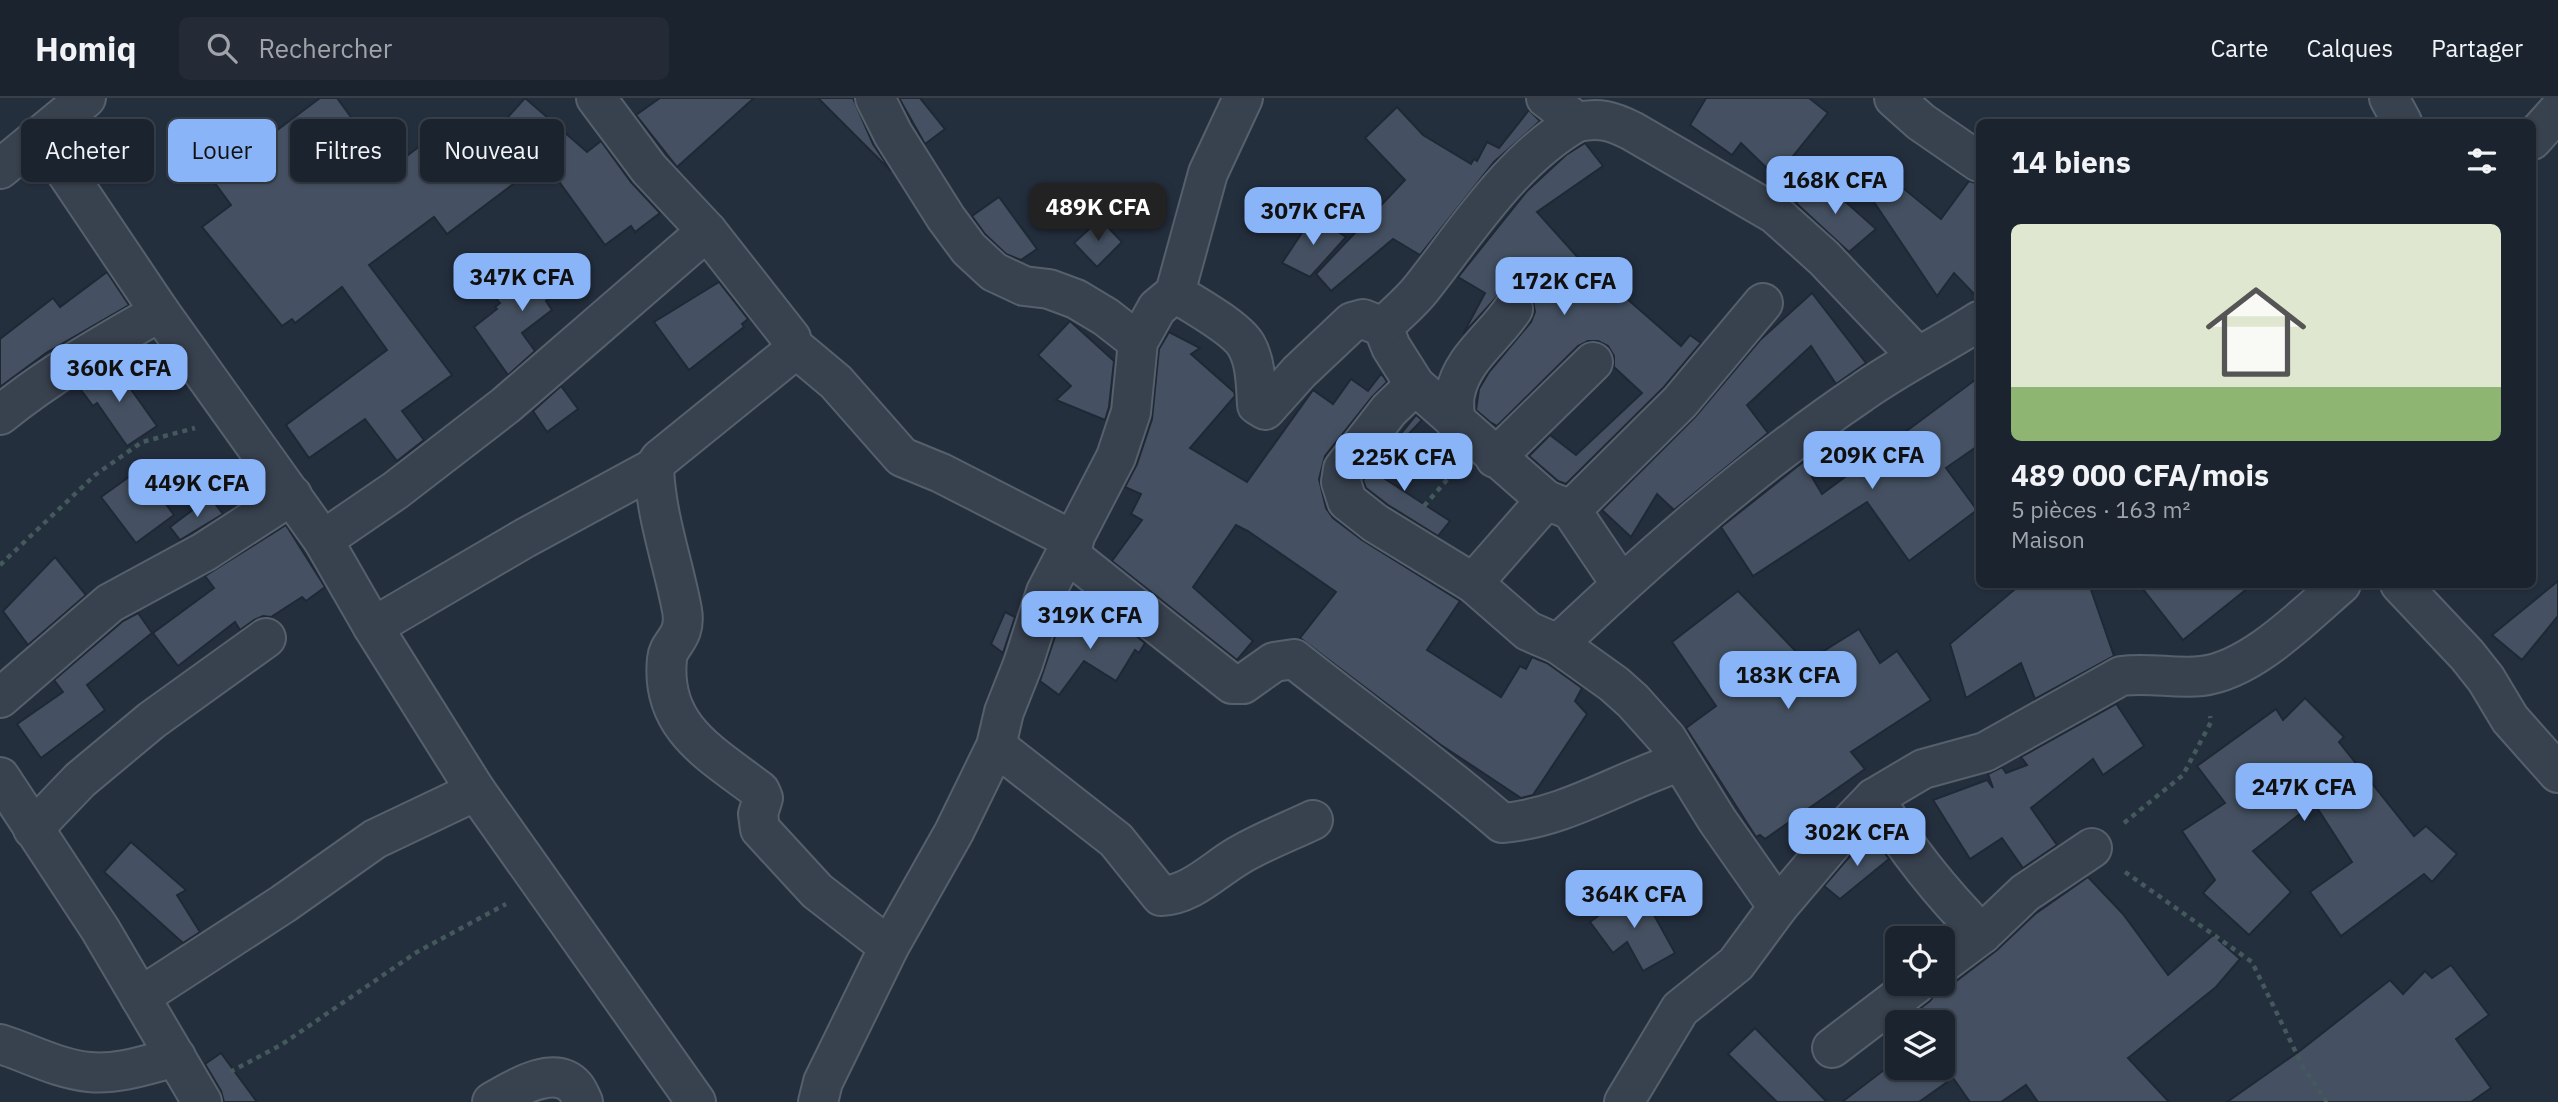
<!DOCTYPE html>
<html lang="fr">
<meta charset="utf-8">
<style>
:root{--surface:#1b232e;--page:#242b36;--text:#f1f3f6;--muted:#a0a4aa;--line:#39404a;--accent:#8ab4f8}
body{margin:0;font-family:"IBM Plex Sans",sans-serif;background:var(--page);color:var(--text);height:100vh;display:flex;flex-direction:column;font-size:26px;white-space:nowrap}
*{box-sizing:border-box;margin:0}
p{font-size:23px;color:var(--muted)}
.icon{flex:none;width:38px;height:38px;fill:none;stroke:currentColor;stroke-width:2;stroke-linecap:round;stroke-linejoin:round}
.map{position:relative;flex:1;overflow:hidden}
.sheet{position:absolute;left:1976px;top:21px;width:560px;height:469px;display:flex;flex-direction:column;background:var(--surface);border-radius:10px;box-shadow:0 2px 5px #0004,0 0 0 2px var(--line)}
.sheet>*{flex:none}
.top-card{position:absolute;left:21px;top:21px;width:665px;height:63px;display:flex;gap:14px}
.tools{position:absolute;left:1885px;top:828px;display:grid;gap:14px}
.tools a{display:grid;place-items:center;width:70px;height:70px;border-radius:10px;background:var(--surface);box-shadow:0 2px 5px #0004,0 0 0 2px var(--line);font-size:35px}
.price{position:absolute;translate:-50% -60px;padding:0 16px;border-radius:14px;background:var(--accent);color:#111;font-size:23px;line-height:46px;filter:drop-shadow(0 2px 4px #0008)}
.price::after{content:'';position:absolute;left:50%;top:42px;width:21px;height:16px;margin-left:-10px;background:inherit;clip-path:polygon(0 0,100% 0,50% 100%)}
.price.on{background:#222;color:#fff}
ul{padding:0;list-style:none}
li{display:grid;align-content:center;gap:14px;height:371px;padding:0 35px}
li span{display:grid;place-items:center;height:217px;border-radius:10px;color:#555}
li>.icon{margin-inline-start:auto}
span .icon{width:126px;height:126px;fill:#fffc;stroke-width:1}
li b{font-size:30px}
h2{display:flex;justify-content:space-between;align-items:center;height:84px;padding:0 35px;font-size:30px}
.chip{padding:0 24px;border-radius:10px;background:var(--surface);box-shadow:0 2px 5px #0004,0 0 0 2px var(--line);font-size:24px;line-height:63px}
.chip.on{background:var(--accent);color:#111}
header{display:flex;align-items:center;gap:42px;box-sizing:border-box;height:98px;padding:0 35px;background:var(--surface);border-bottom:2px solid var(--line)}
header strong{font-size:33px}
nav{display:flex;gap:38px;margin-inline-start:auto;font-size:24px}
.search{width:490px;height:63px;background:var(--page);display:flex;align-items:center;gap:18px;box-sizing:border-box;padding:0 24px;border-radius:10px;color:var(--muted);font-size:26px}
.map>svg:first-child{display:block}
</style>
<header>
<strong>Homiq</strong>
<div class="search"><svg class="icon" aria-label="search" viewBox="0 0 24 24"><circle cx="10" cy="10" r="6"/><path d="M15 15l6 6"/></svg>Rechercher</div>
<nav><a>Carte</a><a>Calques</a><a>Partager</a></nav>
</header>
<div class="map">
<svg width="2558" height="1004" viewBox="0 0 2558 1004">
<rect width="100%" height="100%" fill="#242f3e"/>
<g fill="#455162" stroke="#1f2835" stroke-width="2">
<path d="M320,0H337L372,48L391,35L408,57L451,24L475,56L525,0L587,54L601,43L631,84L660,115L635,134L631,128L605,147L544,63L447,136L434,119L369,167L452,277L402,313L424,342L397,363L365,321L309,360L286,327L387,252L342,189L295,225L292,221L282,228L202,129L231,107L212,81Z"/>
<path d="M660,0H754L677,69L636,17Z"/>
<path d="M818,0H853L873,46L891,73Z"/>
<path d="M899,0H920L945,31L925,46Z"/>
<path d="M1706,0H1809L1828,15L1776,79L1741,45L1732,57L1690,27Z"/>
<path d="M1397,9L1423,37L1471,66L1474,61L1477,63L1487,44L1499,50L1529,12L1540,23L1494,64L1420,157L1393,141L1331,193L1316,176L1405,82L1365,40Z"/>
<path d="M1585,45L1603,68L1537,114L1598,182L1601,178L1681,248L1690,237L1701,245L1664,289L1566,386L1558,383L1529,358L1550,337L1576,357L1642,295L1614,269V258L1608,248L1598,243H1588L1578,248L1497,328L1490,324L1476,312L1479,291L1489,274L1531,224L1535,214L1533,203L1526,194L1516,189L1504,191L1463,236L1485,195L1458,179L1527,93L1566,57Z"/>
<path d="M1819,80L1876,131L1849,154L1796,105Z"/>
<path d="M1892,81L1941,121L1969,83L1979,86V201L1954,175L1937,198L1874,104Z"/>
<path d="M999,99L1037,151L1021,162L1006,156L985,136L972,118Z"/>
<path d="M1313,118L1346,139L1310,179L1282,165Z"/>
<path d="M1100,121L1122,144L1097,169L1074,145Z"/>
<path d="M555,156L574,182L546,203L552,212L522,235L535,253L508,277L474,229L497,211L495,209L500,205L496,200Z"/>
<path d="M107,174L129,207L46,255L0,289V241L53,200L60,209Z"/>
<path d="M719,184L748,221L742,226L744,229L689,272L654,224Z"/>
<path d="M1812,195L1866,265L1836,286L1811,248L1747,307L1768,335L1674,412L1657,396L1631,439L1602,412L1695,319L1760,242Z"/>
<path d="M1070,223L1114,263L1109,309L1105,322L1056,302L1071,288L1038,257Z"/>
<path d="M1169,234L1200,250L1191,256L1234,294L1235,298L1190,350L1247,384L1313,292L1333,306L1351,281L1368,293L1381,276L1384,279L1387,284L1372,299L1325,358L1319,381L1326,410L1333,420L1362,442L1460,503L1427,552L1501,599L1520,568L1526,571L1532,559L1547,565L1582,590L1575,603L1587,616L1533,697L1521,700L1441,647L1300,540L1336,494L1248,433L1236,427L1193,489L1253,543L1237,562L1112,463L1142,422L1131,416L1141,396L1125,389L1137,366L1152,321L1159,251Z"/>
<path d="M113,266L157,328L127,348L97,305L93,308L78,288Z"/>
<path d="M1979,279V347L1946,370L1977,412L1909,463L1867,404L1753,478L1721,429L1803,364L1822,396Z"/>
<path d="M561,288L578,311L547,334L533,313Z"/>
<path d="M1416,317L1422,322L1373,373L1450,423L1438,438L1388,407L1366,390L1363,382Z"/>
<path d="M140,371L174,417L136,445L101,399Z"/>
<path d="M210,399L223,416L180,442L170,429Z"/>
<path d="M286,427L325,489L306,503L302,499L271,519L263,518L254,522L240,532L235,524L178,568L153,535L214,490L205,478Z"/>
<path d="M55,459L86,497L28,547L3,513Z"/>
<path d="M2558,483V518L2522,562L2492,537Z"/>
<path d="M2021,486H2089L2114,558L2035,601L2021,565L1966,600L1950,546Z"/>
<path d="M2139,486H2253L2183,542Z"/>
<path d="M1738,493L1806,564L1859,531L1880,565L1897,553L1931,602L1851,654L1865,671L1765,741L1760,737L1756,739L1686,630L1716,608L1672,544Z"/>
<path d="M1102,510L1145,545L1139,555L1135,552L1116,583L1084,563L1059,597L1040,583L1060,524L1084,537Z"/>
<path d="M1005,514L1015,519L1003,555L991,546Z"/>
<path d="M138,515L152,535L87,587L105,612L41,660L17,626L63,594L54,582L123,523Z"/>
<path d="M2305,600L2344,639L2339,644L2414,738L2426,728L2457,756L2432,784L2424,776L2341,838L2310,794L2352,764L2314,705L2253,753L2291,794L2249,837L2203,795L2215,782L2182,733L2225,705L2197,668L2276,611L2283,622Z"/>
<path d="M2118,605L2117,607L2144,648L2103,677L2093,661L2031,710L2057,747L2023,770L2002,740L1970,761L1933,702L1987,682L1993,690L1988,676L2002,669L2006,675L2027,667L2021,659Z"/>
<path d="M1874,739L1889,761L1840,801L1824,788L1857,750Z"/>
<path d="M131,744L186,792L177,797L200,834L183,845L104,774Z"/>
<path d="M2088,779L2123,816L2168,877L2213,837L2240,861L2216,889L2128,960L2169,1004H2038L2026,987L2001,1004H1970L1953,980L1919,1004H1842L1897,962V970H1942V924H1902L1930,903L1936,895L1937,887L1955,884L1997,852L2035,816Z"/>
<path d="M1638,788L1675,855L1643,873L1627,844L1613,855L1590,824Z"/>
<path d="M2451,867L2489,917L2456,941L2491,990L2471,1004H2227L2301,952L2390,882L2403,896L2425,873L2432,880Z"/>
<path d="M1755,930L1827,1004H1777L1728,956Z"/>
<path d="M221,955L257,1004H224L221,993L205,966Z"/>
</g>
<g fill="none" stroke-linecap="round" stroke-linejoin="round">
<g stroke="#565f6c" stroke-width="42">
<g id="minor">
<path d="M596,0L649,71L707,133L791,240V255L660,361L654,370C656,419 673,464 682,512C687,540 668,545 667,561C660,630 712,656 760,693L763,700L758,716L760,731L817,793L889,849"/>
<path d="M875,0L893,36L946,120L969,151L994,174L1024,188L1049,191L1076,201L1106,219L1138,244"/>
<path d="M1546,0L1577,24C1599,19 1612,23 1632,33L1775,116L1824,160L1918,259"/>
<path d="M1894,0L1921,24L1979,64"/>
<path d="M2389,0L2402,24"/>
<path d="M41,37L160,214L323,442L373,529L476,693L696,1004"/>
<path d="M2532,42L2558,13"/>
<path d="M0,71L86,0"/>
<path d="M1175,195C1193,206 1236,230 1246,247C1256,264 1256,288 1257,307L1265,312L1299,274L1352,224L1363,221L1383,229L1391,249L1415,287L1546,402L1571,412L1621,486"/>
<path d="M1383,229C1395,217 1410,205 1421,191C1467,133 1511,62 1577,24"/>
<path d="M793,248L836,284L902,359L941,375L1074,443"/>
<path d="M1415,287L1389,312L1343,371L1341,384L1347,403L1375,425L1473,485L1528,533L1558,546"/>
<path d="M0,317C49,277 105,245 160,214"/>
<path d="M1455,323C1455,314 1453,304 1455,296C1462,260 1494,240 1513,211"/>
<path d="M1495,360L1593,264"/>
<path d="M1571,412L1680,304L1763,205"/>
<path d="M323,442L396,392L506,307L707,133"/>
<path d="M1066,454L1232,586H1243L1274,564L1294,561C1363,616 1435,667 1502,725C1566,720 1620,683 1680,664"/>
<path d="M1473,485L1546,402"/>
<path d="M2400,486L2467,557L2486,581L2510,621L2558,675"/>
<path d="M373,529L525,440L654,370"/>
<path d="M0,600L110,505L204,454L292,397"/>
<path d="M996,648L1116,742L1161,798C1191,797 1214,772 1238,758C1261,744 1288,734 1313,722"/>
<path d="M0,679L100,831L202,1004"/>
<path d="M1874,700C1907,751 1939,793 1982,836"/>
<path d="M33,731L80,682L152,622L266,540"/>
<path d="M1778,809L1717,722L1667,641L1633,603L1614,586L1558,546C1653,456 1753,368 1861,295C1899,268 1940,248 1979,223"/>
<path d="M1942,866L1982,836L2025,795L2092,750"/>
<path d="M140,899L283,806L375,741L476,693"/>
<path d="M0,946C29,955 58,971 89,974C118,977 149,966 176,959"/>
<path d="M1832,950L1916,886"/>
<path d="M492,1004C513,992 554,965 575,989C578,992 581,1000 583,1004"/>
<path d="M818,1004L823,984L889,849L954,734L996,648L1004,614L1023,566L1046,494L1116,359L1131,314L1138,244L1157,210L1175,195L1208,75L1243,0"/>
<path d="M1624,1004L1680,911L1736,866L1778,809L1845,730L1874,700L1923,671L1985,654L2121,578C2150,574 2174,581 2202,578C2252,572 2304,518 2341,486"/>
</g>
</g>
<g stroke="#44595c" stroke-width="4.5" stroke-dasharray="5 5" stroke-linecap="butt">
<path d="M1424,408L1453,375"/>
<path d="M0,467L95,377L142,344L195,330"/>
<path d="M2124,725L2183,677L2211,624L2210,618"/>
<path d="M2125,774L2252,864L2303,969L2327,1004"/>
<path d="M230,974L281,947L417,854L506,806"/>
</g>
<use href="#minor" stroke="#38414e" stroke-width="38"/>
</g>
</svg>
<div class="tools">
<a><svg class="icon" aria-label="locate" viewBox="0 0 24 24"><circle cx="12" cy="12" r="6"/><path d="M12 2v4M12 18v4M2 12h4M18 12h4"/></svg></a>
<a><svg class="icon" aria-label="layers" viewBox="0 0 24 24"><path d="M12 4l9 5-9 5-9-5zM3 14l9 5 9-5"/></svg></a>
</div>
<b class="price" style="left:1835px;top:118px">168K CFA</b>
<b class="price on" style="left:1098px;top:145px">489K CFA</b>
<b class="price" style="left:1313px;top:149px">307K CFA</b>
<b class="price" style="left:522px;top:215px">347K CFA</b>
<b class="price" style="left:1564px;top:219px">172K CFA</b>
<b class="price" style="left:119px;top:306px">360K CFA</b>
<b class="price" style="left:1872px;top:393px">209K CFA</b>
<b class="price" style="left:1404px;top:395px">225K CFA</b>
<b class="price" style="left:197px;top:421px">449K CFA</b>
<b class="price" style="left:1090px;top:553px">319K CFA</b>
<b class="price" style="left:1788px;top:613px">183K CFA</b>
<b class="price" style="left:2304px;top:725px">247K CFA</b>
<b class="price" style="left:1857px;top:770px">302K CFA</b>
<b class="price" style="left:1634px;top:832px">364K CFA</b>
<div class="top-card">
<a class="chip">Acheter</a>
<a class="chip on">Louer</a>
<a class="chip">Filtres</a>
<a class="chip">Nouveau</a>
</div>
<section class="sheet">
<h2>14 biens<svg class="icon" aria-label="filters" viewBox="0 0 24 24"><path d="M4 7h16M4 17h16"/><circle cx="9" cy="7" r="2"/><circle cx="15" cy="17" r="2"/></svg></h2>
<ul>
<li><span style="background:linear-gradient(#dfe7d0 75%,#8fb573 0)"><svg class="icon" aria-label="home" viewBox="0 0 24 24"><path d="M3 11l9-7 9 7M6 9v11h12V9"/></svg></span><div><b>489 000 CFA/mois</b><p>5 pièces · 163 m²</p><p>Maison</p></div></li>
</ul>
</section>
</div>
